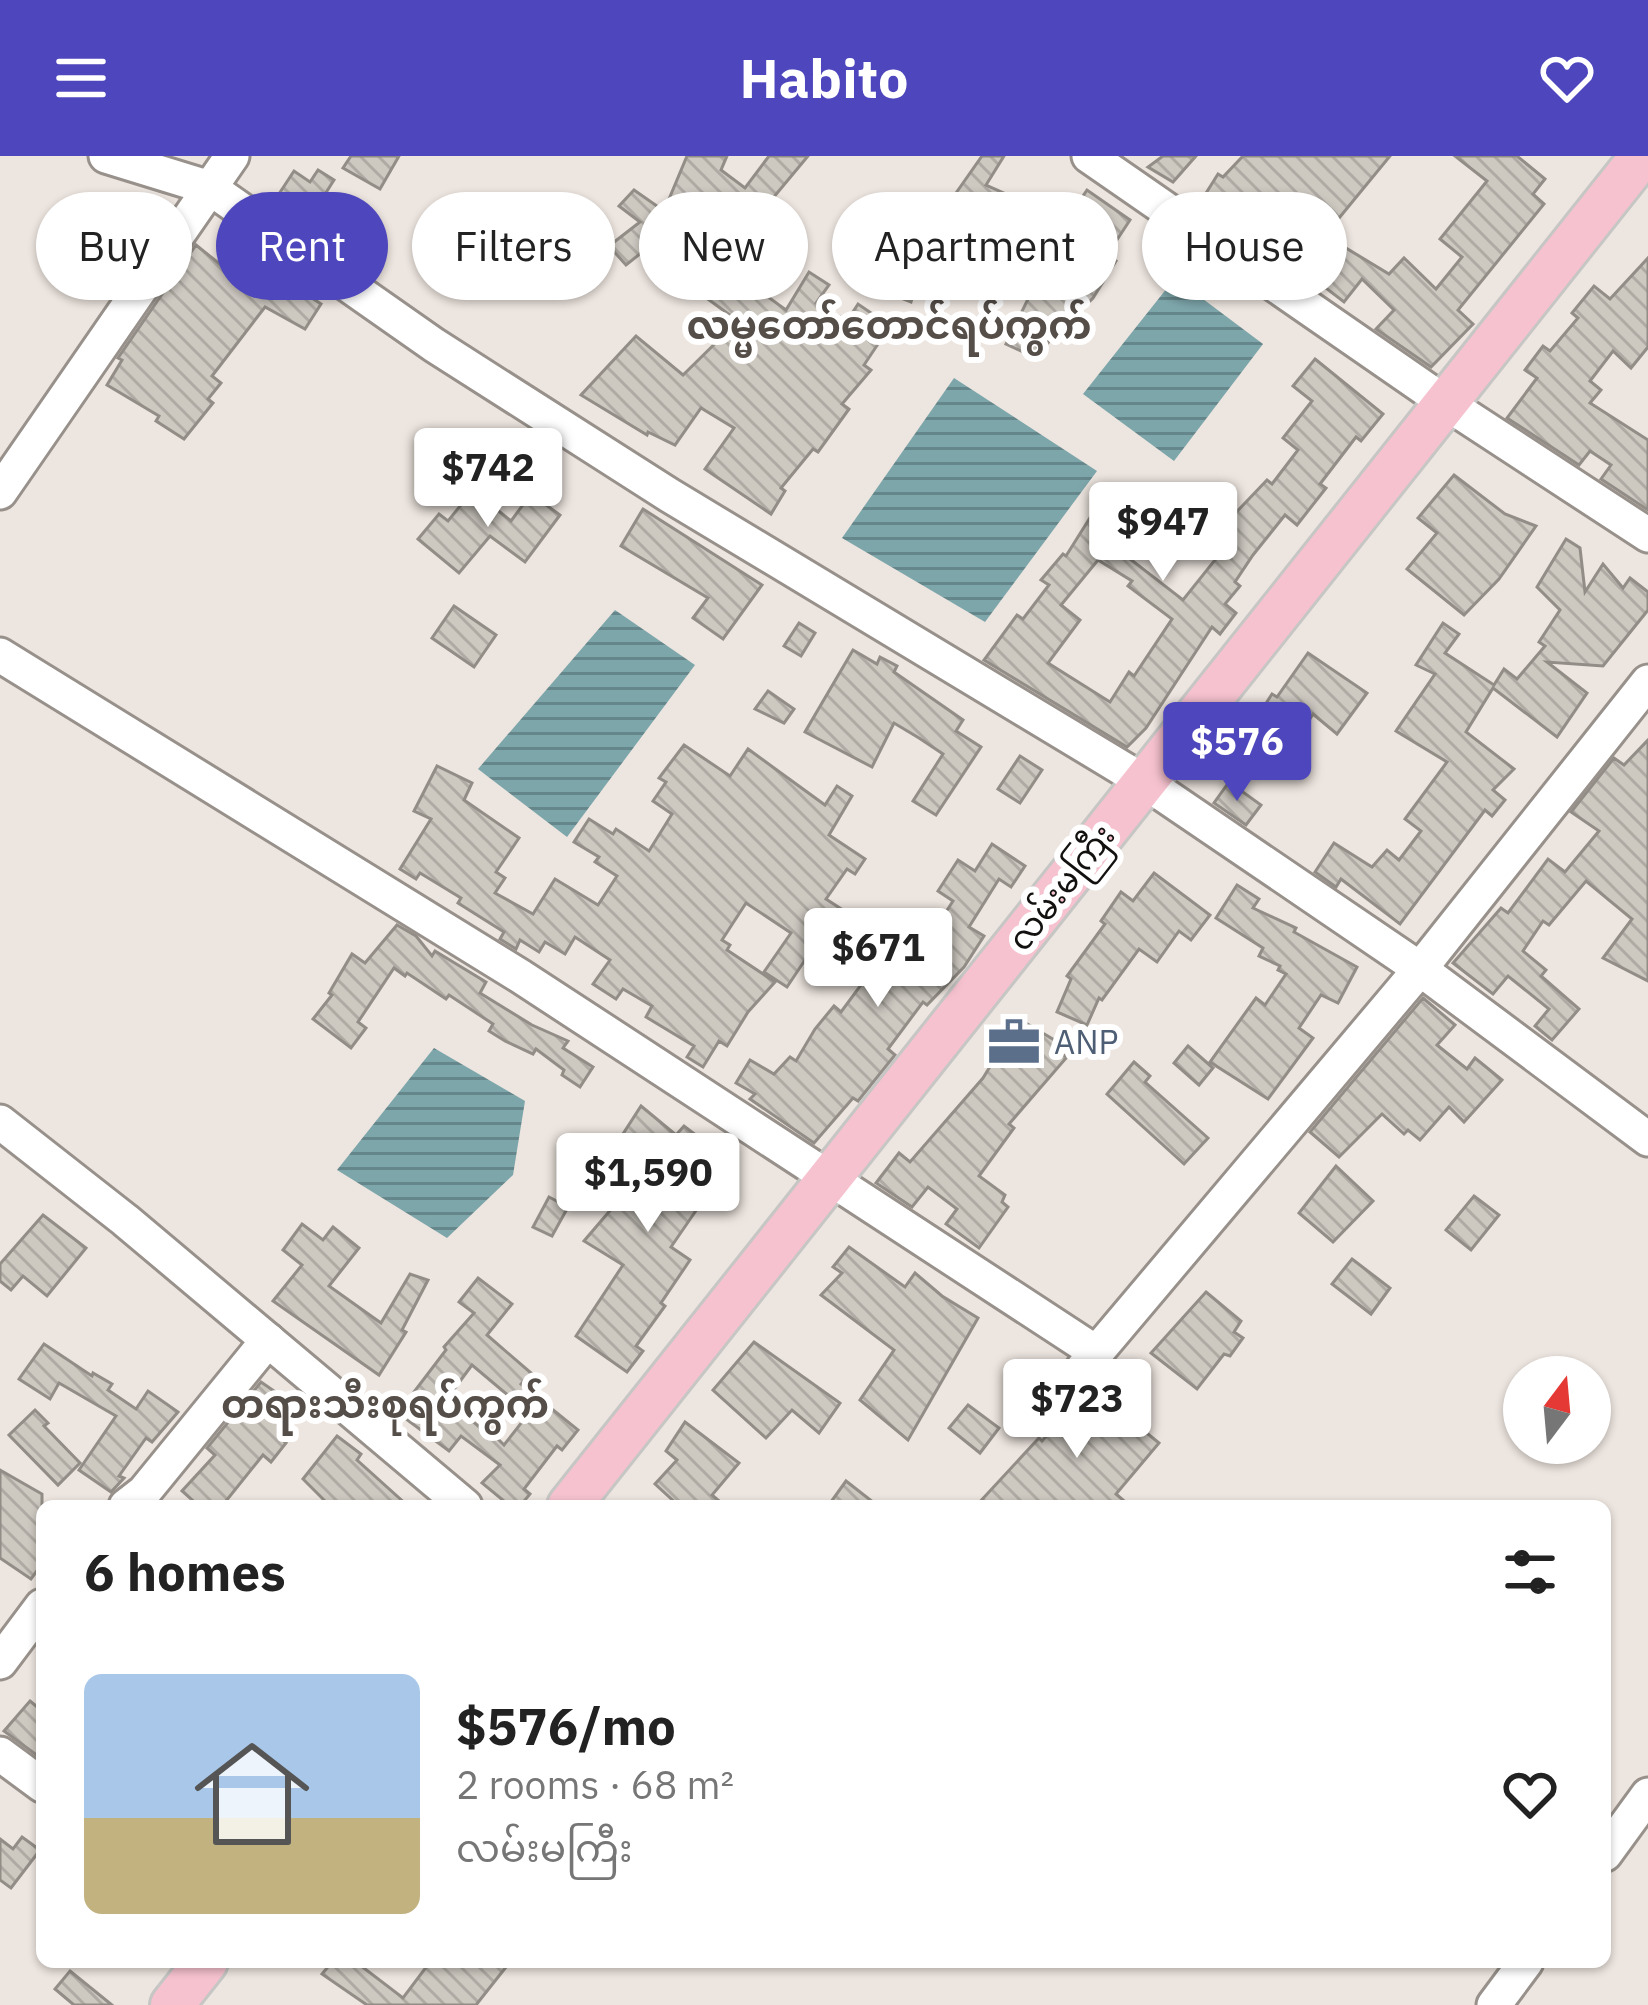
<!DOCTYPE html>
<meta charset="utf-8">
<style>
:root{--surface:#fff;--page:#f6f6f6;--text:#222;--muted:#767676;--line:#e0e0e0;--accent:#4e46bd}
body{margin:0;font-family:"IBM Plex Sans","Noto Sans Myanmar",sans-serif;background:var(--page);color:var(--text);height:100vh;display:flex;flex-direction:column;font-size:45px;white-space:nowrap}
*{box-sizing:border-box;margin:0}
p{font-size:39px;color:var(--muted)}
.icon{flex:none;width:66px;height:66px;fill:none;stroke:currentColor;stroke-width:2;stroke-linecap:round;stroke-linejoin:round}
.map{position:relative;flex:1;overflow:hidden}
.details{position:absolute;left:36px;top:1344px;width:1575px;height:468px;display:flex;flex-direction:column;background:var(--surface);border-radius:18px;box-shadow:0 3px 9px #0004}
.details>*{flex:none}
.hud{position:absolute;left:36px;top:36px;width:1578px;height:108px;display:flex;gap:24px}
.needle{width:78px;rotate:16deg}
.controls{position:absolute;left:1503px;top:1200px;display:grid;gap:24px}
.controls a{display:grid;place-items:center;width:108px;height:108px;border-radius:50%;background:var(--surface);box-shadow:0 3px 9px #0004;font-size:60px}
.price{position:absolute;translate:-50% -102px;padding:0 27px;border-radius:12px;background:#fff;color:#222;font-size:39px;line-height:78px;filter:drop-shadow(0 3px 6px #0008)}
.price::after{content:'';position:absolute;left:50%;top:72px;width:36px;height:27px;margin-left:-18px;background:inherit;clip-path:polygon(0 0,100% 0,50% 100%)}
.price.on{background:var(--accent);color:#fff}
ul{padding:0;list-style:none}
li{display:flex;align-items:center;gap:36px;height:300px;padding:0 48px}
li+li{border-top:3px solid var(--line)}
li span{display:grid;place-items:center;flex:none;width:336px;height:240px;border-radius:18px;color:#555}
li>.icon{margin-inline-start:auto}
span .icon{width:144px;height:144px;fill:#fffc;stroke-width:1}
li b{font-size:51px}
h2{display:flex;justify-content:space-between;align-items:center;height:144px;padding:0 48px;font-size:51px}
.tag{padding:0 42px;border-radius:54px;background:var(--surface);box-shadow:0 3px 9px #0004;font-size:42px;line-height:108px}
.tag.on{background:var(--accent);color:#fff}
header{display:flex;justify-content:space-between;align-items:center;height:156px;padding:0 48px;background:var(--accent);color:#fff;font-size:54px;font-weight:800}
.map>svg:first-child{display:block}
</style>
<header><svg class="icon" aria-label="menu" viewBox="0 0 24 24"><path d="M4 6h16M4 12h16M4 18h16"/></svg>Habito<svg class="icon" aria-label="heart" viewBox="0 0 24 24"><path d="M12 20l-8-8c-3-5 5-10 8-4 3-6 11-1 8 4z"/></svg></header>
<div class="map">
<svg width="1648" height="1849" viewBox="0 0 1648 1849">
<defs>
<pattern id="water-rules" width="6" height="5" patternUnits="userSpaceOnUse" patternTransform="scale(3)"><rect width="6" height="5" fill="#7da6ab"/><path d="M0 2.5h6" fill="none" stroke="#65868a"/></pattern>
<pattern id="building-back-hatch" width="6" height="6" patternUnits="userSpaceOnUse" patternTransform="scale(3)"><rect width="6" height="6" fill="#cdc8c0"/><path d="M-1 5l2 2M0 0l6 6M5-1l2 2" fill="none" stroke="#afaba4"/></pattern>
</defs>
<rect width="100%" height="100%" fill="#ede5df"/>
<g fill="url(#water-rules)">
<path d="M1175,122L1263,188L1174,305L1083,238Z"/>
<path d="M954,222L1097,315L985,466L842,382Z"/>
<path d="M615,454L695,509L567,681L478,613Z"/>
<path d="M434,892L525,945L513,1019L447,1082L337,1014Z"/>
</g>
<g fill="url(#building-back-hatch)" stroke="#928d86" stroke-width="3" fill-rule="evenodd">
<path d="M351,0H399L380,33L343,12Z"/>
<path d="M687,0H727L721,14L745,32L769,0H808L768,48L777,54L727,111L786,154L809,116L829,129L816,147L847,165L858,148L890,170L864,209L871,214L842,248L849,253L818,296L813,293L781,332L785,335L771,358L705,313L734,272L701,252L675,289L648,276L647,279L581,239L636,180L683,219L738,165L679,122L697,101L665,78L626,109L609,90L640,66L619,50L634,34L664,55Z"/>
<path d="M982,0H1004L986,29L1066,65L1087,34L1130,64L1107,99L1116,105L1093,142L1073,162L1066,158L1038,203L1006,188L1030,139L986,119L998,91L994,89L998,80L949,47Z"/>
<path d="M1163,0H1196L1173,26L1148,11Z"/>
<path d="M1243,0H1390L1321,84L1328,87L1331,83L1389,118L1404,102L1436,133L1462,101L1440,83L1487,25L1455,0H1517L1545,23L1533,38L1544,48L1458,154L1473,168L1431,211L1376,173L1394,154L1362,123L1344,146L1326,132H1316L1240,79L1245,74L1198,50L1218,18L1223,21Z"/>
<path d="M318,14L334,24L306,68L273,47L294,15L310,26Z"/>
<path d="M904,77L938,92L928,113L921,110L911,146L870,130Z"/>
<path d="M196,89L226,113L234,92L289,132L291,128L321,148L305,173L265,151L212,220L221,227L208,243L213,247L184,283L156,265L159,260L107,229L122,204L118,202Z"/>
<path d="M1648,102V191L1631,212L1613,195L1590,225L1601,234L1590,247L1648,284V354L1601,323L1611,309L1590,295L1579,309L1507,262L1537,222L1525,214L1543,190L1550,195L1578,162L1572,157L1594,130L1610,143Z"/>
<path d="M1315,203L1383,258L1361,285L1356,281L1320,328L1326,332L1297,369L1285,359L1253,399L1235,426L1240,430L1225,448L1236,457L1220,478L1212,471L1146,572L1127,591L984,504L1017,459L1023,463L1049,429L1041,424L1063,398L1066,400L1108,333L1147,361L1121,396L1183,444L1223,394L1206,384L1220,363L1226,367L1267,324L1272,328L1298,294L1283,282L1312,245L1293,230ZM1098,404L1132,425L1128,430L1172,463L1134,520L1129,516L1110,546L1048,507L1080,464L1061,449Z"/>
<path d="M1454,319L1505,358L1536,370L1499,423L1464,459L1407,413L1437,377L1418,362Z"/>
<path d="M473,334L511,365L531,338L560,359L525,406L490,380L459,417L418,383L439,358L448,365Z"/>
<path d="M643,353L762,429L723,483L693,462L708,442L621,390Z"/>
<path d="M1566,383L1580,392L1585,436L1603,408L1623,432L1630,422L1648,436V454L1603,510L1547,506L1587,537L1557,581L1493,532L1466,576L1514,613L1493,634L1505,644L1492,660L1485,654L1400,768L1341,723L1336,731L1315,716L1334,687L1372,711L1387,694L1399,704L1421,675L1405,663L1447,606L1396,575L1435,518L1416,509L1443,467L1459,478L1445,497L1494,529L1504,513L1517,523L1545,490L1539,486L1560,454L1537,431Z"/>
<path d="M454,450L496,479L474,511L432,482Z"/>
<path d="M799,467L815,477L801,500L784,490Z"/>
<path d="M853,494L877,508L880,501L897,510L894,516L963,564L956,575L981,591L936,659L913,645L943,598L919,582L894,567L872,611L805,576Z"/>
<path d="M1308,497L1367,537L1337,578L1313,558L1290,594L1252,569L1272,538L1277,541Z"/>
<path d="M768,535L794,553L784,567L755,553Z"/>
<path d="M1648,584V825L1603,802L1632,763L1586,725L1549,769L1543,765L1523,795L1546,814L1541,820L1579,853L1552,884L1535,870L1549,853L1508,820L1493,838L1453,807L1501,752L1508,757L1548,703L1565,716L1599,675L1571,656L1614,602L1624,609Z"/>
<path d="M684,589L730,620L748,593L825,649L837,630L852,640L829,679L865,703L855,718L847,713L826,743L849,758L833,782L835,784L825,800L813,792L787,831L764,816L791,777L746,747L722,784L730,789L727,794L775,826L748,856L727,890L719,885L703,911L687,901L694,890L646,861L652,850L623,833L616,843L593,828L610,804L575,781L565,798L545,786L539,796L520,784L516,793L500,783L504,776L458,747L461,742L420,717L416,723L400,713L431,663L414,655L437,610L472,627L464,644L519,682L496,716L505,722L495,737L533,758L555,723L598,749L617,720L595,706L599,701L574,686L589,663L613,678L616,673L649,695L672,658L653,645L666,626L659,622Z"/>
<path d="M1020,600L1042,614L1020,647L998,633Z"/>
<path d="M1229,626L1261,649L1246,669L1214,647Z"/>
<path d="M992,688L1025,710L1011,731L999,723L969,771L984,780L964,811L927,849L923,846L888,893L895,899L858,945L853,942L814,987L750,943L755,938L736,927L750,904L774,918L790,901L796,905L815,873L834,850L841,856L878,806L875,803L898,776L920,796L953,745L938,735L958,704L975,715Z"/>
<path d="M1154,717L1210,759L1191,784L1179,775L1157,806L1139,793L1102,844L1099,842L1087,869L1057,856L1071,823L1067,820L1105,768L1101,765L1121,736L1133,745Z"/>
<path d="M1237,729L1259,743L1253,752L1296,772L1294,776L1357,811L1338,847L1321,839L1299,872L1313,882L1268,943L1210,906L1256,842L1265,849L1286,818L1278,814L1280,810L1259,800L1263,792L1216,762Z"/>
<path d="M397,769L416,780L432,800L435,795L486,826L480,837L532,869L568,885L563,892L593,911L580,931L562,919L564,914L536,893L533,898L505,885L489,875L493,868L449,839L446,843L407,817L405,820L394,812L358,866L366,872L351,892L313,863L332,839L329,837L352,798L365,807Z"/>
<path d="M1423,842L1455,869L1437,889L1467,913L1475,902L1502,924L1464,966L1449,951L1420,984L1408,974L1404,978L1382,958L1339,1001L1310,976Z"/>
<path d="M1019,863L1061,888L1058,896L1067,901L1009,968L1014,972L979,1020L1005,1039L1002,1046L1008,1051L979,1092L946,1068L957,1053L928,1031L912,1051L876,1027L899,997L910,1006L983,922Z"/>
<path d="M1188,890L1213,912L1199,929L1174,907Z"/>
<path d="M1134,906L1150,920L1145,926L1208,982L1184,1008L1107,938Z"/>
<path d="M641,950L676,979L684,970L730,1005L671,1091L690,1104L661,1147L665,1150L636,1190L643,1195L627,1216L576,1180L623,1109L584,1085L655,1002L621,981Z"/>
<path d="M1336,1010L1373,1045L1333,1086L1299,1057Z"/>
<path d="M1474,1040L1499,1059L1471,1094L1446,1074Z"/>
<path d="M549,1041L568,1051L552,1080L533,1071Z"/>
<path d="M43,1059L86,1092L47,1140L23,1120L11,1134L0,1125V1108Z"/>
<path d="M302,1068L323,1084L333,1071L359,1092L329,1130L381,1167L410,1118L428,1124L402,1174L406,1176L379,1219L273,1145L302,1109L283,1094Z"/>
<path d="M849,1091L905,1131L915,1117L942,1140L978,1162L908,1284L860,1244L894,1194L821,1139L842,1117L833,1111Z"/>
<path d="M1352,1103L1390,1132L1371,1158L1332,1128Z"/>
<path d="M478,1122L512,1148L487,1179L531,1217L521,1228L578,1274L562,1294L557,1290L524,1333L530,1338L520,1350H510L482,1327L500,1309L461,1280L449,1295L398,1257L446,1194L444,1191L474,1157L459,1146ZM472,1209L529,1257L504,1289L485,1270L482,1273L446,1244Z"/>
<path d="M1206,1136L1241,1165L1234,1176L1243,1182L1230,1200L1224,1198L1197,1233L1151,1197Z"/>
<path d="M754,1186L840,1247L819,1277L792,1254L766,1282L713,1234Z"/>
<path d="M44,1188L92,1220L93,1217L112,1228L108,1234L136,1253L148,1235L178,1256L152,1286L146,1282L119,1320L124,1322L111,1336L79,1314L116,1260L59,1227L50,1243L19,1223Z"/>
<path d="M261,1226L300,1253L279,1281L286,1287L271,1306L263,1299L222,1350H199L182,1335L215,1299L207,1292Z"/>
<path d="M1093,1233L1159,1287L1116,1338L1130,1350H976L1039,1282L1042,1285L1057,1268L1068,1262Z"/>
<path d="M968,1249L999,1272L980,1297L949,1272Z"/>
<path d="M35,1254L48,1267L44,1270L80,1307L58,1329L9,1279Z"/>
<path d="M685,1266L739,1307L712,1339L725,1350H679L655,1328L677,1304L666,1295Z"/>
<path d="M337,1280L361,1298L357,1304L408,1350H330L303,1323Z"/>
<path d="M0,1314L42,1338V1408L31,1423L0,1402Z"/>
<path d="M846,1325L878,1350H828Z"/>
<path d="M30,1545L42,1555V1603L4,1575Z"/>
<path d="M22,1681L40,1694L11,1732L0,1724V1683L13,1693Z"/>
<path d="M332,1806H356L403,1842L430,1806H510L476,1849H367L322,1818Z"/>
<path d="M70,1815L112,1849H74L55,1833Z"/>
</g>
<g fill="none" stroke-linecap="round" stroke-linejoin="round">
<g stroke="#98918b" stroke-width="39">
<g id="minor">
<path d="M106,0L210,32L434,189L669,339L1145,626L1420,813L1648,983"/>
<path d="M1089,0L1446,247L1648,379"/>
<path d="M0,336L232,0"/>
<path d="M0,499L520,820L1097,1197"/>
<path d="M0,966L125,1064L465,1350"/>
<path d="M1053,1248L1420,813L1648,526"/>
<path d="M126,1350L144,1336L268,1184"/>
<path d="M0,1506L42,1450"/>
<path d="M0,1598L42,1629"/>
<path d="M1605,1698L1648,1639"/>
<path d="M1494,1849L1526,1806"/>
</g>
</g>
<g stroke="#c6c6c5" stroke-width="48">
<g id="major">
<path d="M569,1350L1642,0"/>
<path d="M172,1849L206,1806"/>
</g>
</g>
<use href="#minor" stroke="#fff" stroke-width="33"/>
<use href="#major" stroke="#f6c2cf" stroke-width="42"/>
</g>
<defs>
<g id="office-bare" transform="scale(4.14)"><path d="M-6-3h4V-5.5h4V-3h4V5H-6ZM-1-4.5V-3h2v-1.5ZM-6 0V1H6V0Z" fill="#5c6f8a" stroke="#fff" stroke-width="2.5" paint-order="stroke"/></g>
</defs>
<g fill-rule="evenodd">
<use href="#office-bare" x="1014" y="886"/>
</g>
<g text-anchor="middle" stroke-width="12" stroke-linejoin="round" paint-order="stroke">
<g font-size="33" fill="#13110f" stroke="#fff">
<text transform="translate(1061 731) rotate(-52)" y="12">လမ်းမကြီး</text>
</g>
<g font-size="33" fill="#4e5e75" stroke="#fff" text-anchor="start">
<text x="1054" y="898">ANP</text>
</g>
<g font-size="39" font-weight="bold" fill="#544d48" stroke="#fff">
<text x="889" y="183">လမ္မတော်တောင်ရပ်ကွက်</text>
<text x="385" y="1262">တရားသီးစုရပ်ကွက်</text>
</g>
</g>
</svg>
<div class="controls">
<a><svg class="needle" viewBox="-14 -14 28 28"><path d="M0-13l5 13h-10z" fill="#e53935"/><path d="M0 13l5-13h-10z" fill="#767676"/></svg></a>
</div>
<b class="price" style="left:488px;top:374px">$742</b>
<b class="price" style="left:1163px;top:428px">$947</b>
<b class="price on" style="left:1237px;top:648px">$576</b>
<b class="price" style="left:878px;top:854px">$671</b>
<b class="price" style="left:648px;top:1079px">$1,590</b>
<b class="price" style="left:1077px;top:1305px">$723</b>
<div class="hud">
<a class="tag">Buy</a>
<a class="tag on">Rent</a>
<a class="tag">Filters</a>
<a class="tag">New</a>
<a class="tag">Apartment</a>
<a class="tag">House</a>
</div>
<section class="details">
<h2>6 homes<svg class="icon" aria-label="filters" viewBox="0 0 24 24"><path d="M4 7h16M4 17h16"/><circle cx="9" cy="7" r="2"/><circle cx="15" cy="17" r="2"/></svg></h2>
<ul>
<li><span style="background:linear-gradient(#a9c7e8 60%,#c2b280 0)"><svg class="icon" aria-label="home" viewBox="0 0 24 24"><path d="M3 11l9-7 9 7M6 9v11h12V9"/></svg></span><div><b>$576/mo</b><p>2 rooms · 68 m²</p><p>လမ်းမကြီး</p></div><svg class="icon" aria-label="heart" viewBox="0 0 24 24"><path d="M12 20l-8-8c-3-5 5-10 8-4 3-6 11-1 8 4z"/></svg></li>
</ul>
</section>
</div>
